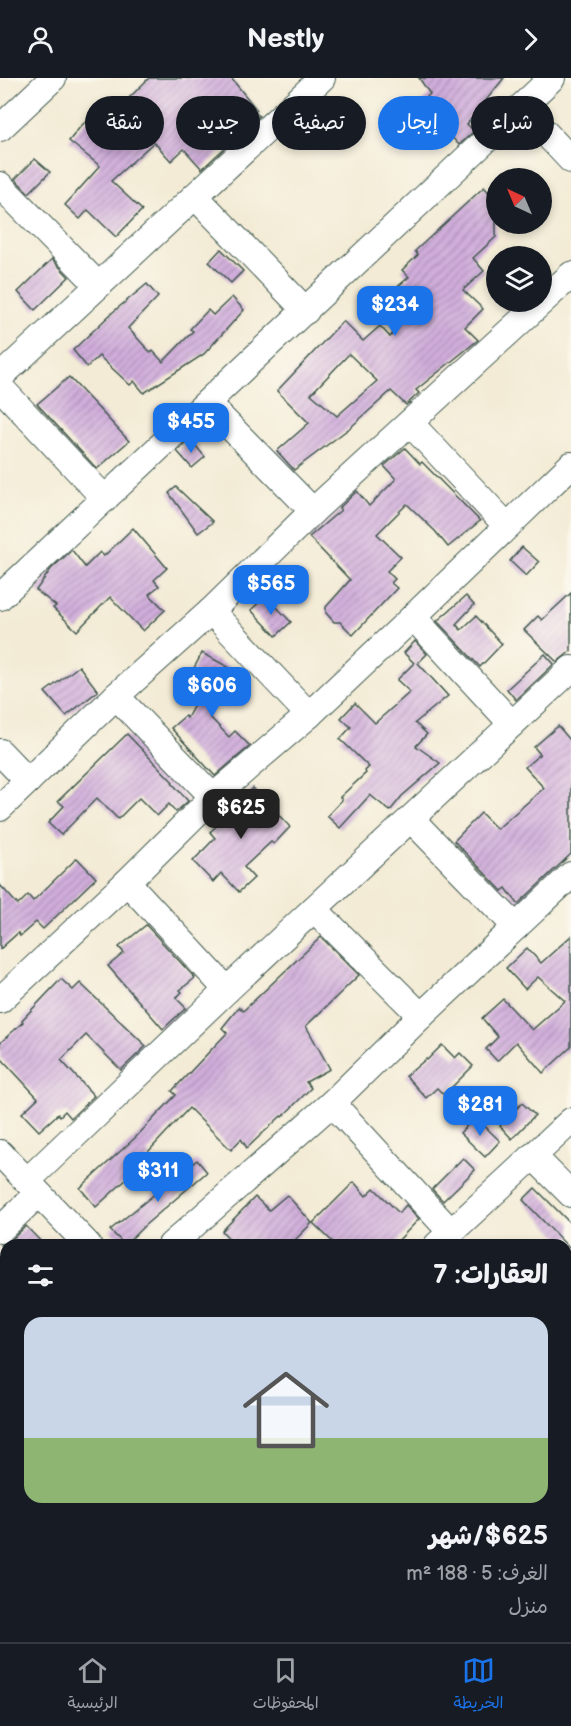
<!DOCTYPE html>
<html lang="ar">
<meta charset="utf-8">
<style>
:root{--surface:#171b24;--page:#20242c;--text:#f1f3f6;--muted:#9ea1a6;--line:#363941;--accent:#1a73e8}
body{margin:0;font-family:"Balsamiq Sans","Playpen Sans Arabic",sans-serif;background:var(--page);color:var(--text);direction:rtl;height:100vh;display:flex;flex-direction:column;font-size:22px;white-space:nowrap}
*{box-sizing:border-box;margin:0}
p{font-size:20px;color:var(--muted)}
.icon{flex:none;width:33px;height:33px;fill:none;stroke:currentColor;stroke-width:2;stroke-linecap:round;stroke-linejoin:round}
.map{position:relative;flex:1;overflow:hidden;direction:ltr}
.details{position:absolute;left:0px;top:1161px;width:572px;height:404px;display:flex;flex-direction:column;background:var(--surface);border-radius:18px 18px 0 0;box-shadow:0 3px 9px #0003;direction:rtl}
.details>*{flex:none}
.top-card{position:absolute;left:18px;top:18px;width:536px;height:54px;direction:rtl;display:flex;gap:12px}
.needle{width:39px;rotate:316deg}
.controls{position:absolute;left:486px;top:90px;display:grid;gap:12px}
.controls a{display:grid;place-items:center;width:66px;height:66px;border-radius:50%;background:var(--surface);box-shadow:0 3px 9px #0003;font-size:30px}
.price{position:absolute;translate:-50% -51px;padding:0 14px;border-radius:12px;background:var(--accent);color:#fff;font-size:20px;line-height:39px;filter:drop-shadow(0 2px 3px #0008)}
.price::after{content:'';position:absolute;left:50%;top:36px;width:18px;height:14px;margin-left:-9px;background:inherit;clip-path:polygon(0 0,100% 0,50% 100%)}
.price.current{background:#222;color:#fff}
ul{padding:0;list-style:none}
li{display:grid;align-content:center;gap:12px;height:318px;padding:0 24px}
li span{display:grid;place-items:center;height:186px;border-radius:18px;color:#555}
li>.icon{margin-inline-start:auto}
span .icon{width:108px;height:108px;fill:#fffc;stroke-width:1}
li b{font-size:26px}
h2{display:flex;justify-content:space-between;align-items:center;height:72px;padding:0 24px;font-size:26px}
.chip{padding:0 21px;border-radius:27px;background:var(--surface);box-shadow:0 3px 9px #0003;font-size:21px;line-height:54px}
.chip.current{background:var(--accent);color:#fff}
header{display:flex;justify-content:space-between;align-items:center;height:78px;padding:0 24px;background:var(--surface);font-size:27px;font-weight:700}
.dock{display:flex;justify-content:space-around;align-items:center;height:84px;border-top:2px solid var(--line);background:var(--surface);font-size:16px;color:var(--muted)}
.dock a{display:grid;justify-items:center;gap:3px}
.dock .current{color:var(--accent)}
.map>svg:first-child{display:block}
</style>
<header><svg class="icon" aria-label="forward" viewBox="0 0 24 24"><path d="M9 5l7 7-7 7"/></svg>Nestly<svg class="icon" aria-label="person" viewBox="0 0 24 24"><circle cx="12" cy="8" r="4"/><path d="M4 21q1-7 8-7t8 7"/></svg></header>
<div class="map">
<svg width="571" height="1564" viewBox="0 0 571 1564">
<defs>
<pattern id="building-hatch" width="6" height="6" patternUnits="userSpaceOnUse" patternTransform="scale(1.5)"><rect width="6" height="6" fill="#d1aedc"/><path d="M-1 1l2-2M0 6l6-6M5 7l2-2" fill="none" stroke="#a98fb3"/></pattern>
</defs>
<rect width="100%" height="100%" fill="#fbf7ec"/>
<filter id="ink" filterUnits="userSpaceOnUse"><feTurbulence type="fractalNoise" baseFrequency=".0167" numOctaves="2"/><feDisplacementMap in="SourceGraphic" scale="12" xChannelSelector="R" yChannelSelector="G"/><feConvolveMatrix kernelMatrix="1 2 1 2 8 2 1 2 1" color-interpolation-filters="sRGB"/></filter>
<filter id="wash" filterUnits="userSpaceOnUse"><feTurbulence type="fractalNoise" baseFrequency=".008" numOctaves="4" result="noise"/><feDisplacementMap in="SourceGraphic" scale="24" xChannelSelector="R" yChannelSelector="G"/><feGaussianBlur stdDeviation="1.35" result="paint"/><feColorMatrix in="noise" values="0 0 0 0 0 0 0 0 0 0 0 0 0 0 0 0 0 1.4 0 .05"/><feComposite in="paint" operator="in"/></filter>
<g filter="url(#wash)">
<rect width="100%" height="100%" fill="#f3ebd5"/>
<g id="blocks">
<g fill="url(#building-hatch)" fill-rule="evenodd">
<path d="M149,0H231L257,32L255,34L259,38L202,91L184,71L171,83L154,64L111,103L142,132L116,159L88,132L80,141L65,127L100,88L69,63L81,48L105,26L114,35Z"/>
<path d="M419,0H504L467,46L474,53L459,67L421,25L430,16Z"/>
<path d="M35,81L50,94L29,115L15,101Z"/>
<path d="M484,109L496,122V159L473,180L484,193L463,212L483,231L465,249L478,262L416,312L419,315L406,327L391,313L351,349L294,392L277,373L309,345L277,313L343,243L363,263L380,248L390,259L412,231L396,210L409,199L402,192L418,177L415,173ZM349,276L377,303L337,338L311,316Z"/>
<path d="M221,171L243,193L231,205L209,184Z"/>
<path d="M52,181L69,199L35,232L18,214Z"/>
<path d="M147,206L158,219L128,250L151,275L153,273L163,284L193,253L190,251L208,232L213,237L232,219L244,232L204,276L144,315L134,303L130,307L99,278L87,289L73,272L113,234Z"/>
<path d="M69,299L129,363L97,391L37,326Z"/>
<path d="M190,361L205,379L192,390L177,373Z"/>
<path d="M405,370L420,386L422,384L480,443L448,469L435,453L407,426L377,456L401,479L387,493L395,501L391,505L397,510L353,557L340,544H334L326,535V529L350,502L309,459L341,432L339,430L357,413L369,428L396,401L384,388Z"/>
<path d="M176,409L213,444L198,455L169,415Z"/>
<path d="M133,450L167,490L154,502L159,508L149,516L165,532L143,553L110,519L77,553L53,530L56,528L36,512L51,491L72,472L85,489L100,474L104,478Z"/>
<path d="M522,469L539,484L526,498L510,483Z"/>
<path d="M571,515V573L557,584L524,552L538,538L542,542Z"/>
<path d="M266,518L291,544L276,558L251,532Z"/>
<path d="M466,518L474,527L456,546L461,552L476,538L502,566L480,589L437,543Z"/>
<path d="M415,563L427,576L418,585L448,618L415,645L427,656L416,668L440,685L402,718L390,733L370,717L340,750L327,738L342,722L340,719L366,695L365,693L369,689L340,661L351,649L341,640L355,625L375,645L410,614L397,602L414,585L404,575Z"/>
<path d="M202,575L249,600L240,615L226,606L209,638L229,659L235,653L250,668L215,698L171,650L185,638L187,640L209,600L193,592Z"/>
<path d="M545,576L554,586L516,622L507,611Z"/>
<path d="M79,588L98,613L66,638L45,614Z"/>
<path d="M558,648L571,663V776L518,826L506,810L502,813L454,763L481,735L497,751L544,710L525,689L540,676L534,669Z"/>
<path d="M127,656L173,704L172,705L188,723L176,734L169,726L157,738L139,720L118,741L97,720L61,757L48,745L64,728L58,723Z"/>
<path d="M253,710L290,749L274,766L271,764L244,789L254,800L239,814L221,795L213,804L193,783L215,760L210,754L242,724L241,723Z"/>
<path d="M77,780L96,800L43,851L36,844L20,858L18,855L0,871V807L18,827L28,817L33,823Z"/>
<path d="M146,847L195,900L180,912L182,914L176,920L186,930L163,951L108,888L124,875L119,869Z"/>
<path d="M571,858V969L543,995L516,964L497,983L486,971L498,959L482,940L503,921L532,952L565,923L538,899L525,911L506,890L527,870L541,885Z"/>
<path d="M321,859L359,897L306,948L330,991L306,1004L311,1010L282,1039L281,1038L247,1070L241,1061L231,1072L189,1030L147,1075L151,1079L96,1129L80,1110L136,1059L176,1017L172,1013L227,955L222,950L239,929L243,933Z"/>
<path d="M61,901L73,912L80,905L146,968L121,992L86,957L61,982L94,1018L71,1040L65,1033L60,1038L58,1036L39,1053L22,1035L38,1020L0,979V965L23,944L22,942Z"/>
<path d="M442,967L455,980L460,975L473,988L444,1017L437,1010L426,1020L406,998L426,981L427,982Z"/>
<path d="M522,1025L535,1037L512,1061L500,1048Z"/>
<path d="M475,1039L500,1063L485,1079L460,1055Z"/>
<path d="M463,1080L475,1092L443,1123L432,1111Z"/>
<path d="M197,1082L207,1094L144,1148L125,1167L110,1152Z"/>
<path d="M354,1104L366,1118L374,1110L399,1135L406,1127L419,1141L394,1167H336L313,1145Z"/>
<path d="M535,1110L571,1146V1172L523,1122Z"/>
<path d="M287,1117L312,1145L290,1167H235L222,1153L255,1119L269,1132Z"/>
<path d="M26,1148L44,1167H0L10,1163Z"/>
</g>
</g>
</g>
<g filter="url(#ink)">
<use href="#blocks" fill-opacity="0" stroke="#3f574c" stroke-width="1.5"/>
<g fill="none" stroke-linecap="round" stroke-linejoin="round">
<g stroke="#3f574c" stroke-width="28">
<g id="minor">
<path d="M521,29L571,82"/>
<path d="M0,50L53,0"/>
<path d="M0,107L98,207"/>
<path d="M195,118L306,233"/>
<path d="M0,299L322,0"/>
<path d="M0,309L105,421"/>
<path d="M207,325L313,433"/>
<path d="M410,345L506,447"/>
<path d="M0,519L552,0"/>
<path d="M211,533L309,637"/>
<path d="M413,539L512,646"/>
<path d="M116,618L213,719"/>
<path d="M0,674L28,703"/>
<path d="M0,730L116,618L211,533L313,433L571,197"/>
<path d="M411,741L516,849"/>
<path d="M127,804L227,912"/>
<path d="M314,831L421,938"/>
<path d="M0,922L127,804L213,719L309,637L413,539L571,387"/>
<path d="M332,1025L451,1154"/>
<path d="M0,1075L88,1167"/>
<path d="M533,1078L571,1116"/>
<path d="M27,1103L227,912L571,591"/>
<path d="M0,1152L38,1116"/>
<path d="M171,1167L332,1025L421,938L571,797"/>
<path d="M437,1167L571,1043"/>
<path d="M0,1364L6,1358"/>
<path d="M0,1533L6,1539"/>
<path d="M449,1558L454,1564"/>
<path d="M9,1564L15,1558"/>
<path d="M223,1564L229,1558"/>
</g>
</g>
<use href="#minor" stroke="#fff" stroke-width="26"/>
</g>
</g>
</svg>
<div class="controls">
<a><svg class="needle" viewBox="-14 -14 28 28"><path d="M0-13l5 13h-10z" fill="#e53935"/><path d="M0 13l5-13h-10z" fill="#9ea1a6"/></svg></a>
<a><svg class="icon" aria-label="layers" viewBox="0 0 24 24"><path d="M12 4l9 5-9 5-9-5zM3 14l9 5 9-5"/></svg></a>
</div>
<b class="price" style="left:395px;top:259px">$234</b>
<b class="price" style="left:191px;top:376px">$455</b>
<b class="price" style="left:271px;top:538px">$565</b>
<b class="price" style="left:212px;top:640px">$606</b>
<b class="price current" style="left:241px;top:762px">$625</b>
<b class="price" style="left:480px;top:1059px">$281</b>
<b class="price" style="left:158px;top:1125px">$311</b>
<div class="top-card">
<a class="chip">شراء</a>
<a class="chip current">إيجار</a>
<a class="chip">تصفية</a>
<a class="chip">جديد</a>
<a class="chip">شقة</a>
</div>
<section class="details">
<h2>العقارات: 7<svg class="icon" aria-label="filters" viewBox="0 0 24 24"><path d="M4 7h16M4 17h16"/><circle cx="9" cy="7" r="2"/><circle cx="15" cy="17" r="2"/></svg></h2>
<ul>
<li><span style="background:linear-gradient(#c9d6e8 65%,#8fb573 0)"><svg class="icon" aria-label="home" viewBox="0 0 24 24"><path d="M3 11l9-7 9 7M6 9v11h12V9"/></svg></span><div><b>$625/شهر</b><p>الغرف: 5 · 188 m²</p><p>منزل</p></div></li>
</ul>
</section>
</div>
<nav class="dock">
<a class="current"><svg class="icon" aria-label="map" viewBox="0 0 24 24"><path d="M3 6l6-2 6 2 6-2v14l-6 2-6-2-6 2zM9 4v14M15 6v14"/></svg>الخريطة</a>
<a><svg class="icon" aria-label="saved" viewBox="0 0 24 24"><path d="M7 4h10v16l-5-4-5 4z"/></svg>المحفوظات</a>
<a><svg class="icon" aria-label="home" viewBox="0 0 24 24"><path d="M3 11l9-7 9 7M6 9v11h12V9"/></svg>الرئيسية</a>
</nav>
